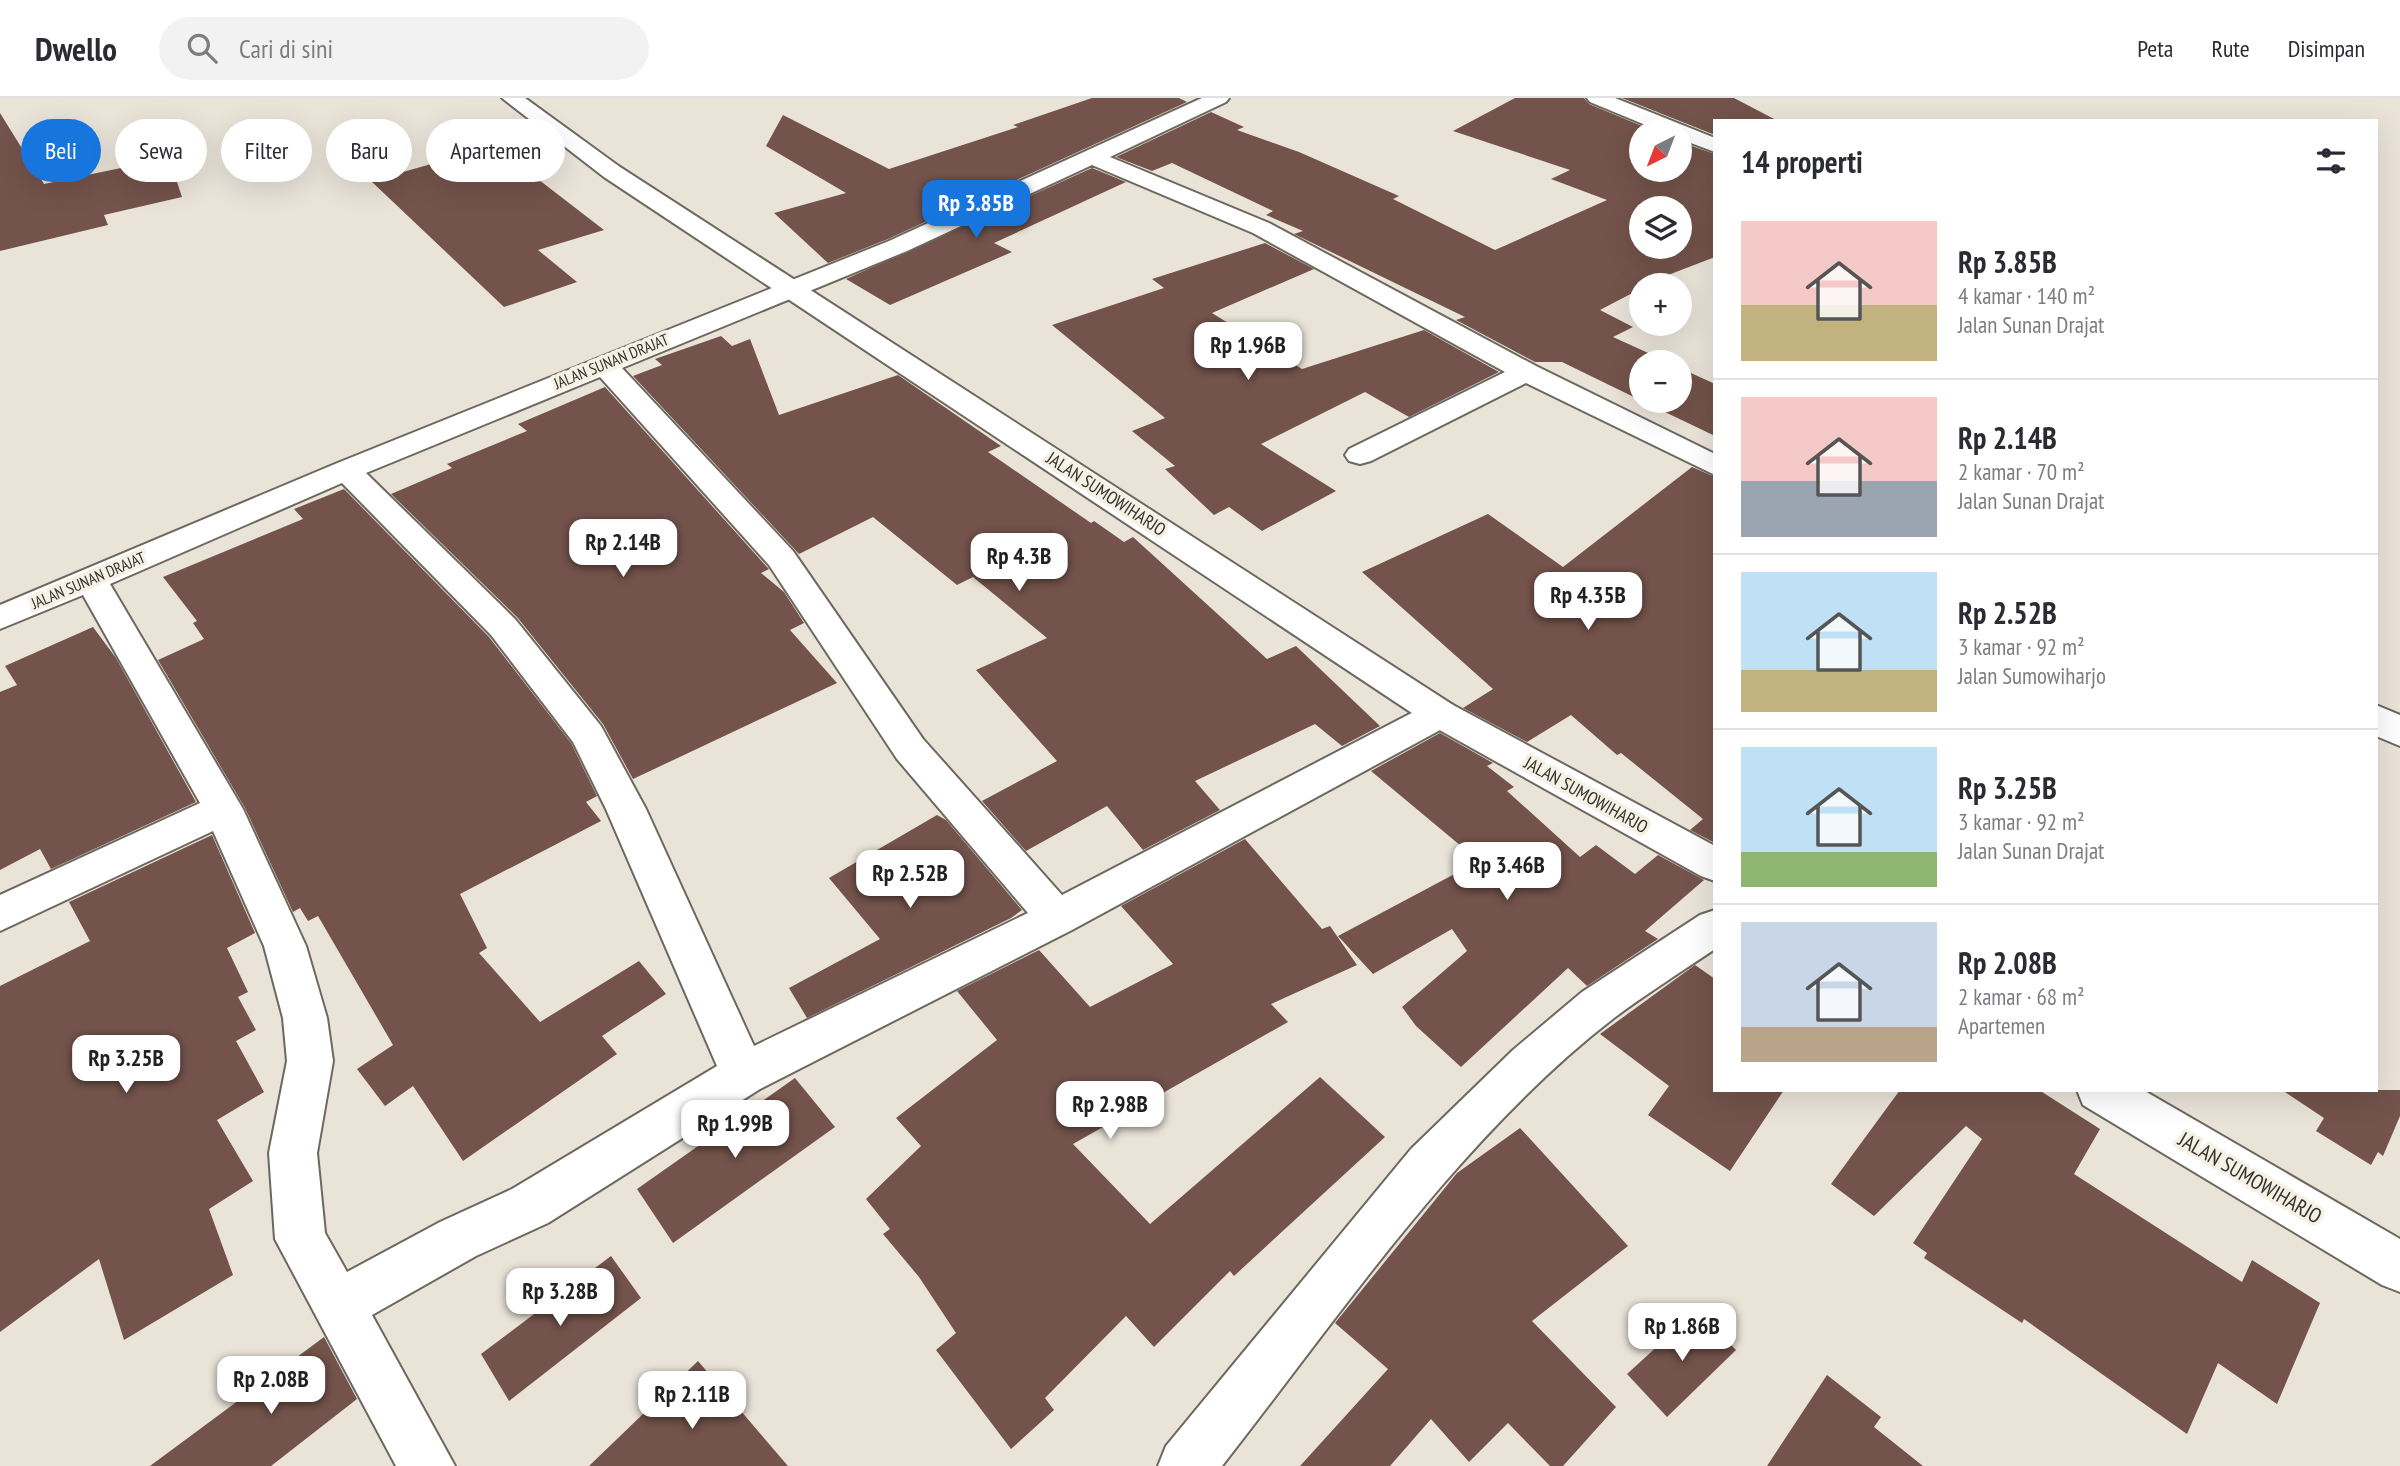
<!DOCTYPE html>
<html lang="id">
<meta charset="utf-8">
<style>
:root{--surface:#fff;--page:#f2f2f3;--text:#2b2b33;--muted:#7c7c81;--line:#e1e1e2;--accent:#1775de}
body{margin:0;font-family:"PT Sans Narrow",sans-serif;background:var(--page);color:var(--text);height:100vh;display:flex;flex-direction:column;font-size:26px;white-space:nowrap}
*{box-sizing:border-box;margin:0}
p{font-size:23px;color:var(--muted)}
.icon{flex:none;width:38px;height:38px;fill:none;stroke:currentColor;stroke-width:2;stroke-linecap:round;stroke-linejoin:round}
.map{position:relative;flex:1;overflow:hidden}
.sheet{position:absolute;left:1713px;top:21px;width:665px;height:973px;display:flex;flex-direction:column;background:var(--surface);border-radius:0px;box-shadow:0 7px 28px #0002}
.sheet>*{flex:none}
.banner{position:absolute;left:21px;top:21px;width:665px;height:63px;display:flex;gap:14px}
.needle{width:46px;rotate:222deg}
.fabs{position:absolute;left:1629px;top:21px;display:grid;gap:14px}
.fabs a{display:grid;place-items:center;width:63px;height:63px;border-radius:50%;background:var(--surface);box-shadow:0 7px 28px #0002;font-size:35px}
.price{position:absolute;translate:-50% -60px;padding:0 16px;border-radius:14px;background:#fff;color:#222;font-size:23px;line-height:46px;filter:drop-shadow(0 2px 4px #0008)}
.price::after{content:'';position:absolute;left:50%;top:42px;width:21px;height:16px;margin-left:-10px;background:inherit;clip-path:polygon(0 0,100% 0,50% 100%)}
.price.selected{background:var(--accent);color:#fff}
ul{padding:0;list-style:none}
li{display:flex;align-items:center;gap:21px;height:175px;padding:0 28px}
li+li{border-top:2px solid var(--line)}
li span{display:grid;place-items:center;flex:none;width:196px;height:140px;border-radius:0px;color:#555}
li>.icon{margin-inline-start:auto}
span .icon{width:84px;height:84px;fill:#fffc;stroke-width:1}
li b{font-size:30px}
h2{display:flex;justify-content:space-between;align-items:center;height:84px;padding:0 28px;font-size:30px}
.tag{padding:0 24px;border-radius:32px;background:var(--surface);box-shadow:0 7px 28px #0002;font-size:24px;line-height:63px}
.tag.selected{background:var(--accent);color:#fff}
header{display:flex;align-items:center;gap:42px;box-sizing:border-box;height:98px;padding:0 35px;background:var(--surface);border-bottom:2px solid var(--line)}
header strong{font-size:33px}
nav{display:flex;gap:38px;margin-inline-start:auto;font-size:24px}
.search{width:490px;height:63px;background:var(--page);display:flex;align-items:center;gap:18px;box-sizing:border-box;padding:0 24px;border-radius:38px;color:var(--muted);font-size:26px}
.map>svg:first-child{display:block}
</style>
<header>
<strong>Dwello</strong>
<div class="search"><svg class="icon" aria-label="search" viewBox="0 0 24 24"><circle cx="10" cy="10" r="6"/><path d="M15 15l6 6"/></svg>Cari di sini</div>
<nav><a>Peta</a><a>Rute</a><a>Disimpan</a></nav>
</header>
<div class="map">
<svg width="2400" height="1368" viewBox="0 0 2400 1368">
<rect width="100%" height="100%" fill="#e9e3d8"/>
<g fill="#73534b" fill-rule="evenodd">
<path d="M1092,0H1179L1187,4L888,141L828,165L774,115L846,95L766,48L783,17L889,71L1018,29L1013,27Z"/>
<path d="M1515,0H1584L1589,6L1654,33H1642V72H1680V44L1715,56V159L1642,187V190L1600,212L1633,229L1613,239L1668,264H1642V303L1562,264H1535L1456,222L1465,219L1294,136L1303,133L1266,117L1273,113L1172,65L1152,73L1116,59L1211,14L1244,29L1237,32L1299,54L1399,98L1393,101L1495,152L1607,102L1551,81L1570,72L1453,33ZM1642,110H1680V149H1642Z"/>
<path d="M1622,0H1734L1778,23H1715V37Z"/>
<path d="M0,15L44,86L169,60L182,99L104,117L108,127L0,153Z"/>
<path d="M495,48L604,132L538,152L577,184L504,209L371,83Z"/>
<path d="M1092,70L1126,84L994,145L1012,154L890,207L846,181Z"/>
<path d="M1265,145L1314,171L1212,215L1302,271L1424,232L1499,274L1409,319L1365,294L1261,346L1336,393L1262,433L1229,409L1214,417L1165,371L1175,368L1132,333L1165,320L1052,227L1164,190L1152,181Z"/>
<path d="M721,238L732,248L750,241L779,317L898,277L1001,348L988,354L1091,425L1094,423L1124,444L1133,439L1267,561L1296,548L1380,628L1342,648L1315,626L1195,683L1220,712L1143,752L1107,708L1026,753L982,703L1057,663L976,572L1047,540L973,479L957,487L873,419L799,456L633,278L662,267L655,261Z"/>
<path d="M1680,270L1715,286V338L1642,303H1680Z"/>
<path d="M605,289L767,469L769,471L761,475L784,494L804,525L790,532L837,585L633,681L603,626L517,519L391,396L452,370L447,366L527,333L518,326Z"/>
<path d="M1692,369L1715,379V745L1690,732L1703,721L1621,655L1617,657L1571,617L1527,644L1463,610L1493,591L1362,474L1488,416L1563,469Z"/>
<path d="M344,391L489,539L571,645L597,698L586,704L601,723L460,796L487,850L479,855L540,924L639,863L666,896L602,938L617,956L463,1063L413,988L385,1008L357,971L393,947L318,818L308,823L300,810L293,814L245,710L158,562L204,541L193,525L197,523L163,479L303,421L294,411Z"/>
<path d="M93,529L116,560L196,704L51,771L40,751L0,772V594L17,587L5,568Z"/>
<path d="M1440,635L1493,665L1487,668L1514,689L1507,693L1580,759L1596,747L1635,776L1658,757L1704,782L1645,833L1658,841L1587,888L1568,870L1461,969L1416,928L1402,909L1467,853L1452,831L1373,876L1338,838L1479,763L1371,673Z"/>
<path d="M937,717L946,722L1022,812L1011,820L807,920L789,890L880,841L829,780Z"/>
<path d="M212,737L255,835L227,850L248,894L238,899L256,932L236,943L264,994L217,1022L253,1083L209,1111L233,1177L124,1242L99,1161L0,1234V888L90,843L69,804Z"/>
<path d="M1245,741L1322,831L1330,828L1357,867L1271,906L1288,924L1073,1046L1150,1126L1320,979L1385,1039L1234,1178L1230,1173L1154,1249L1126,1218L1045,1300L1054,1312L1011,1351L936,1252L956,1235L919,1179L883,1136L890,1131L866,1101L921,1048L896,1020L997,942L957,893L1039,852L1090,909L1173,866L1121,808Z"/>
<path d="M1695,867L1715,881V992H1784L1730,1073L1648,1017L1669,988L1600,936Z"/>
<path d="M795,980L835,1029L673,1145L637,1091Z"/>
<path d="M1900,992H2039L2100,1031L2074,1076L2242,1184L2252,1162L2320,1205L2277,1306L2218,1265L2187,1336L2024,1221L2022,1225L1924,1160L1927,1155L1913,1145L1982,1041L1966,1028L1874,1118L1831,1086Z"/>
<path d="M2282,992H2400V1018L2383,1058L2378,1054L2371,1067L2316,1033L2324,1020Z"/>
<path d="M1520,1030L1628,1148L1532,1223L1616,1309L1563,1368H1550L1508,1325L1469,1364L1431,1321L1390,1368H1300L1388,1271L1335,1225L1457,1075Z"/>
<path d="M611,1158L641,1200L509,1303L481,1256Z"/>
<path d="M1697,1212L1736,1252L1667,1319L1627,1276Z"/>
<path d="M324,1239L357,1301L271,1368H150Z"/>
<path d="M698,1263L788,1368H589Z"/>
<path d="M1827,1277L1881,1319L1874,1329L1923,1368H1767Z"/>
</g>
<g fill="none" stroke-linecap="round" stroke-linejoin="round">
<g stroke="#6d685e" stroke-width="4">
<g id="street">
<path d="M1202,0H1229L1226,4L1110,59L1269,125L1536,268L1715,356V377L1526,285L1371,363L1360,366L1349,363L1345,357L1349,351L1505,274L1253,135L1092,67L907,153L622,270L793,453L923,641L1062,797L1427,607L1440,603L1453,607L1458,616L1453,625L1072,832L760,991L548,1125L476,1158L372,1217L455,1368H396L275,1141L269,1055L287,963L283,920L264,848L213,733L0,833V797L200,705L83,497L0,531V507L335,366L889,143ZM600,279L769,467L897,661L1028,815L754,948L646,711L601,628L515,521L366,375ZM342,385L491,537L573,644L606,711L717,968L512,1091L440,1124L347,1174L325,1135L317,1055L333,963L327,920L306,848L243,711L110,486Z"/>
<path d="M1587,0H1615L1715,40V54L1680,41V33H1660L1590,4Z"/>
<path d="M2376,607L2400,617V648L2376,638Z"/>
<path d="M1715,812V851C1681,874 1646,896 1614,920C1460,1039 1341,1216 1222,1368H1158L1166,1348L1411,1051L1513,952L1582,894L1700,817Z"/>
</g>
</g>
<g stroke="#6d685e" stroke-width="4">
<g id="secondary">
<path d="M502,0H525L620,69L1453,607L1715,748V783L1701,778L1427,625L604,79Z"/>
<path d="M2077,992H2143L2400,1141V1194L2382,1187L2083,1007Z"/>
</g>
</g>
<use href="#street" fill="#fff" fill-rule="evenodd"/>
<use href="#secondary" fill="#fff" fill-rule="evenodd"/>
</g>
<g text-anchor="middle" stroke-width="7" stroke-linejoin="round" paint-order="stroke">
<g font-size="16" fill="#34322d" stroke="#f6f1e5">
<text transform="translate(611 263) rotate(-22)" y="6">JALAN SUNAN DRAJAT</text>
<text transform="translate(88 482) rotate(-23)" y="6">JALAN SUNAN DRAJAT</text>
</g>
<g font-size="18" fill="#34322d" stroke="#f6f1e5">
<text transform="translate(1106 396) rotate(33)" y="6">JALAN SUMOWIHARJO</text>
<text transform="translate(1586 697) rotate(29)" y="6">JALAN SUMOWIHARJO</text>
</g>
<g font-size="21" fill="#34322d" stroke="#f6f1e5">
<text transform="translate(2250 1080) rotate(30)" y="7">JALAN SUMOWIHARJO</text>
</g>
</g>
</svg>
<div class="fabs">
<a><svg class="needle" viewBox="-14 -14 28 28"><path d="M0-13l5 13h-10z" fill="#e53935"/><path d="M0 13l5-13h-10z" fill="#7c7c81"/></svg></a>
<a><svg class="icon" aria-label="layers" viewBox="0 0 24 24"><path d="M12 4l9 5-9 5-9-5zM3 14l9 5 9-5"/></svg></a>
<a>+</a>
<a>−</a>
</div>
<b class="price selected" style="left:976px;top:142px">Rp 3.85B</b>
<b class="price" style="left:1248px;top:284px">Rp 1.96B</b>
<b class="price" style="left:623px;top:481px">Rp 2.14B</b>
<b class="price" style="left:1019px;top:495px">Rp 4.3B</b>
<b class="price" style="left:1588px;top:534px">Rp 4.35B</b>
<b class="price" style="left:1507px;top:804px">Rp 3.46B</b>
<b class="price" style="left:910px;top:812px">Rp 2.52B</b>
<b class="price" style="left:126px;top:997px">Rp 3.25B</b>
<b class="price" style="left:1110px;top:1043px">Rp 2.98B</b>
<b class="price" style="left:735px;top:1062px">Rp 1.99B</b>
<b class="price" style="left:560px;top:1230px">Rp 3.28B</b>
<b class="price" style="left:1682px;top:1265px">Rp 1.86B</b>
<b class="price" style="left:271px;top:1318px">Rp 2.08B</b>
<b class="price" style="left:692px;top:1333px">Rp 2.11B</b>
<div class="banner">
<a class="tag selected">Beli</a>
<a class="tag">Sewa</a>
<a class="tag">Filter</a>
<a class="tag">Baru</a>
<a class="tag">Apartemen</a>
</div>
<section class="sheet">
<h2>14 properti<svg class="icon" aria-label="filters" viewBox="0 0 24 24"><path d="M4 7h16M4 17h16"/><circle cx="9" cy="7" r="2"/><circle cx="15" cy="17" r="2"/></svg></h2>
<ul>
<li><span style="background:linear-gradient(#f6c9c9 60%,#c2b280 0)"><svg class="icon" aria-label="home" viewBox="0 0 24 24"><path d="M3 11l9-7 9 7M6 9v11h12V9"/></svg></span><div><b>Rp 3.85B</b><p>4 kamar · 140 m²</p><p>Jalan Sunan Drajat</p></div></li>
<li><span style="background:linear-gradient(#f6c9c9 60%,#9aa5b1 0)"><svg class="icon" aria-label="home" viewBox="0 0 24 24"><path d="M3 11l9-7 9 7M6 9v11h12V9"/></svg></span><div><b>Rp 2.14B</b><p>2 kamar · 70 m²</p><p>Jalan Sunan Drajat</p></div></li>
<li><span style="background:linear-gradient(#bfe0f5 70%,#c2b280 0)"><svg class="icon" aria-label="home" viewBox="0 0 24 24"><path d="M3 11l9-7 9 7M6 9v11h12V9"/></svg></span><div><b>Rp 2.52B</b><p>3 kamar · 92 m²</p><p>Jalan Sumowiharjo</p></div></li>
<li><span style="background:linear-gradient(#bfe0f5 75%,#8fb573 0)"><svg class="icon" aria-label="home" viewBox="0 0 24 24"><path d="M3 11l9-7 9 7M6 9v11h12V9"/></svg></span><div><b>Rp 3.25B</b><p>3 kamar · 92 m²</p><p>Jalan Sunan Drajat</p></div></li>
<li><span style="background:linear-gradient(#c9d6e8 75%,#b9a48a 0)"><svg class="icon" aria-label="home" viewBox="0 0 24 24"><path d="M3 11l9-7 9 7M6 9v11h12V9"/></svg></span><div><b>Rp 2.08B</b><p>2 kamar · 68 m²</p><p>Apartemen</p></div></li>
</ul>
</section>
</div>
